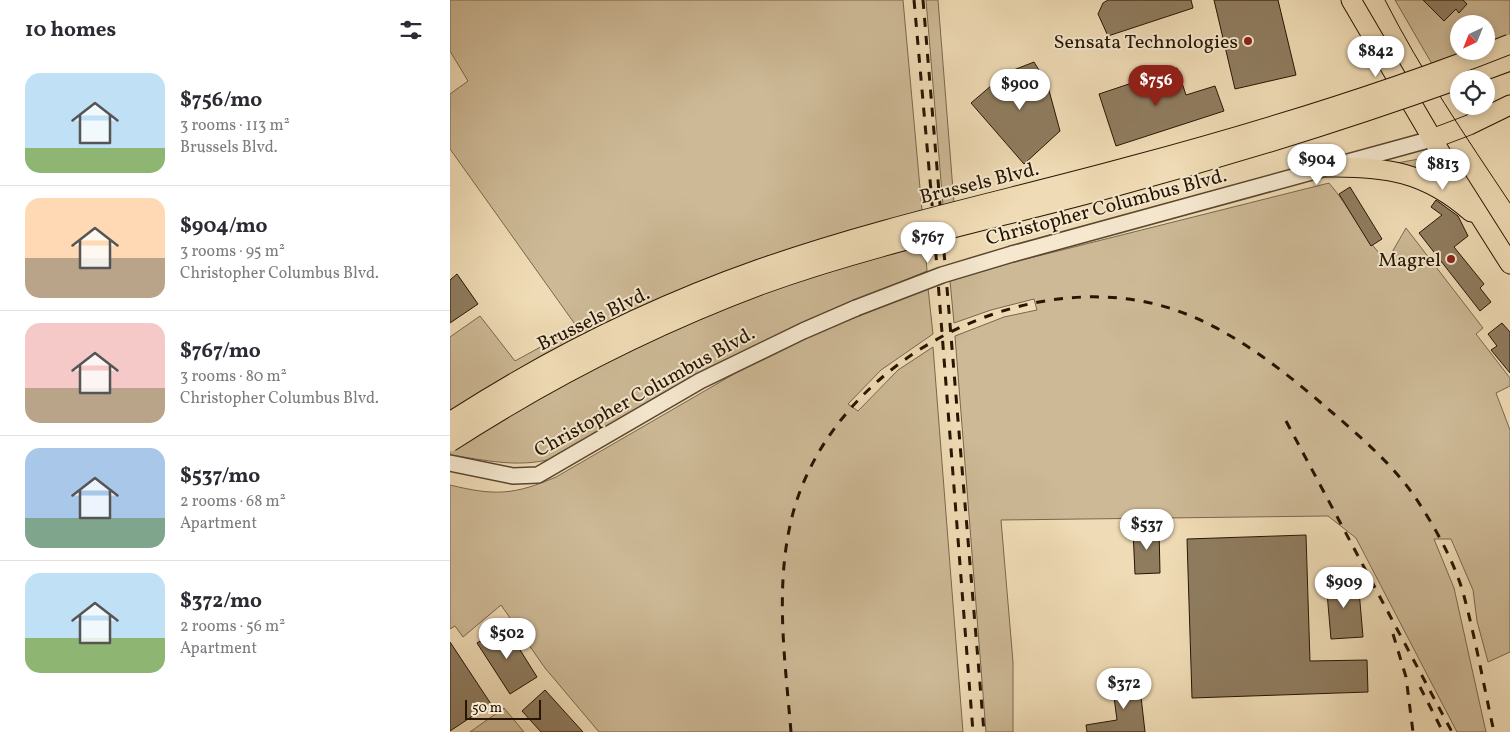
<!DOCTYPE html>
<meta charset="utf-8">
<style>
:root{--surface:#fff;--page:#f7f7f7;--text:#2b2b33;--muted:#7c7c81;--line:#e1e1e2;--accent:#8f2418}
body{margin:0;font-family:Vollkorn,serif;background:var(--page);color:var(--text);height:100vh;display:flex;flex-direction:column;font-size:19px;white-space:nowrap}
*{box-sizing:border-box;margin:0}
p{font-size:16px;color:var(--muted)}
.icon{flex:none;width:28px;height:28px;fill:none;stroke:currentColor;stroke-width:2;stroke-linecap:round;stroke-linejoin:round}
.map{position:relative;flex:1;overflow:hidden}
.drawer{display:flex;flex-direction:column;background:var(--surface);width:450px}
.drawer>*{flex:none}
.needle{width:32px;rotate:223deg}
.buttons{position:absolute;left:1000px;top:15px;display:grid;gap:10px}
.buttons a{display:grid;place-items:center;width:45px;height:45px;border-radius:50%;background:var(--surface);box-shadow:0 2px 8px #0003;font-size:25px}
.scale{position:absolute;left:15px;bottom:12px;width:76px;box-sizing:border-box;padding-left:5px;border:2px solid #261501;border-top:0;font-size:14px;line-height:18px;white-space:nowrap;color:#261501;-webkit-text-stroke:4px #f5e8cf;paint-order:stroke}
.price{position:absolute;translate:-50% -42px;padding:0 11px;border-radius:18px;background:#fff;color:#222;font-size:16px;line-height:32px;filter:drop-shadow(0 1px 2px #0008)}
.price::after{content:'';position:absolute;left:50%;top:30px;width:15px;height:11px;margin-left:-8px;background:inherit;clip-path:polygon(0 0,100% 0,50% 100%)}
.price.selected{background:var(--accent);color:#fff}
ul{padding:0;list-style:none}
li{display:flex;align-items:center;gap:15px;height:125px;padding:0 25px}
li+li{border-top:1px solid var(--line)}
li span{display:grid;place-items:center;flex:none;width:140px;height:100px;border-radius:15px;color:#555}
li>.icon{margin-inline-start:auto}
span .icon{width:60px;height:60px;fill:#fffc;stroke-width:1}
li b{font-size:21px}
h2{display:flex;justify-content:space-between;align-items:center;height:60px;padding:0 25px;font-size:21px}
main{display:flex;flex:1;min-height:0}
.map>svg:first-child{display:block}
</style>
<main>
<section class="drawer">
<h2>10 homes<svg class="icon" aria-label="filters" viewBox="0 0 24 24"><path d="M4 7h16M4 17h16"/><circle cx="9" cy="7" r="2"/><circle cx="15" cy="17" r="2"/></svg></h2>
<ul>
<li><span style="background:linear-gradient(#bfe0f5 75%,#8fb573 0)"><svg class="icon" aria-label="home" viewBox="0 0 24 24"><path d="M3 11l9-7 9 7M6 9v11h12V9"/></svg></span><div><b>$756/mo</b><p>3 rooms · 113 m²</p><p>Brussels Blvd.</p></div></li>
<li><span style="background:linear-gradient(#ffd9b3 60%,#b9a48a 0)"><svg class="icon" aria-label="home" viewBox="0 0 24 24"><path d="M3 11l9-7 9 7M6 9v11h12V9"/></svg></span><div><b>$904/mo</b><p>3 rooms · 95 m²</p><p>Christopher Columbus Blvd.</p></div></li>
<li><span style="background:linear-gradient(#f6c9c9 65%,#b9a48a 0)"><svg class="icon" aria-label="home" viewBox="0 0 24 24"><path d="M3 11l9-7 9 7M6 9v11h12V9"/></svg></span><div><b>$767/mo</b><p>3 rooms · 80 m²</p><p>Christopher Columbus Blvd.</p></div></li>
<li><span style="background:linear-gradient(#a9c7e8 70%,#7fa58c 0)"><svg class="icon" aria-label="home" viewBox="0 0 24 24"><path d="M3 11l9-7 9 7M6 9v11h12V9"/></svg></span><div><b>$537/mo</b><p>2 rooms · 68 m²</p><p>Apartment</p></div></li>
<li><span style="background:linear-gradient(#bfe0f5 65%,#8fb573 0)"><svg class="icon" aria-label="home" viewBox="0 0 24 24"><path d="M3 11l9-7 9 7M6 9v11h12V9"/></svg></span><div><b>$372/mo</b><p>2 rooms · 56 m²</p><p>Apartment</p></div></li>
</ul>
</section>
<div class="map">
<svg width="1060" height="732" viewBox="0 0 1060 732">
<rect width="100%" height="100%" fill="#efdbb5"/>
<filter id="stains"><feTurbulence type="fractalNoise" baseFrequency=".004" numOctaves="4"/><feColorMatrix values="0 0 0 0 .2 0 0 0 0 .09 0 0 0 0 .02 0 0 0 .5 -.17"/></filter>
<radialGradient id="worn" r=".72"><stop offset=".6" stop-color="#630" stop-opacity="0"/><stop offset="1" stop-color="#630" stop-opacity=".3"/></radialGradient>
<g fill="#cdb996" stroke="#7a674c">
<path d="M0,0H453L472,210C358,246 243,283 135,334C88,356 44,385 0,412V337L30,316L65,361L127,327L0,149V94L18,81L0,51Z"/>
<path d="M476,0H488L504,203L493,205Z"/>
<path d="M945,0H1060V35L1036,44V24H1009V51H1015L982,64Z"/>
<path d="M969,159L981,179L947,163Z"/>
<path d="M879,183C901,208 912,238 937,261L956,228L1033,328L1026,334L1060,378V386L1046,393L1060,430V652L1038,662L1027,621L1023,590L1001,539H984L1004,588L1036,732H1007L906,538L878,516L551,520L563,662V732H536L505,336L554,317L587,310L584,299L541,310L504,323L500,281L564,262Z"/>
<path d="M475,244L477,271L349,324L246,376L101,459C67,468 35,460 0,455V450L62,411L226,327L325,288Z"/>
<path d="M478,288L483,334L431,370L398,404L408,411L448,370L483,347L513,732H149L95,668L51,605L13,637L5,626L0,629V485C45,496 64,495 106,477L303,363L357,337Z"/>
<path d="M54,708L74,732H20Z"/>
</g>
<g fill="#8f7c5f" stroke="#261501">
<path d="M658,0H741L743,8L658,36L648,14L653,3Z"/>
<path d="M764,0H828L846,75L785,89Z"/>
<path d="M973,0H1013L1017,4L1009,13L1006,9L994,21Z"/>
<path d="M584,62L597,83L610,131L574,164L521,103L556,73Z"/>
<path d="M727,68L736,95L765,86L774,111L666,146L649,94Z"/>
<path d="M900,187L932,239L921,246L889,194Z"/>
<path d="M986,200L1008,216L1018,236L1004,247L1034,284L1030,288L1041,302L1030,311L969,233L992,215L981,207Z"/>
<path d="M7,274L28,304L0,323V280Z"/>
<path d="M1052,323L1060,332V373L1041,350L1047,346L1038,334Z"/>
<path d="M709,529L710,573L685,574L683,530Z"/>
<path d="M856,535L860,661L917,660L918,692L742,698L737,539Z"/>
<path d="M908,579L913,637L881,639L876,581Z"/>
<path d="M55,626L87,677L60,694L27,643Z"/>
<path d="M0,642L41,704L0,731Z"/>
<path d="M689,679L695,732H637L636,725L667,720L662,682Z"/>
<path d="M95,690L133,732H91L72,711Z"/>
</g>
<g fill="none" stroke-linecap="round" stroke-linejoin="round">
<g stroke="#58462e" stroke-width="18">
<g id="minor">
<path d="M562,254L982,139"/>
<path d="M0,463L63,476L88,475L250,381L353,331L406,308"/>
</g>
</g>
<g stroke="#261501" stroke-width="21">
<g id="major">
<path d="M901,0L1003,174L1060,264"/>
<path d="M1011,79L1060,61"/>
<path d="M982,139L1019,125L1060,105"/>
<path d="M877,167C935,166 976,172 1021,212"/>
</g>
</g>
<use href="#minor" stroke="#f5e8cf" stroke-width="15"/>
<use href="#major" stroke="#efdbb5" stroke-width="19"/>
<path stroke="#261501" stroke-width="1" d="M935,0C971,71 1016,137 1060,203"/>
<g stroke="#261501" stroke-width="3" stroke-dasharray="9 9" stroke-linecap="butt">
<path d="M464,0L481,191L523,732"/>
<path d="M473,0L534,732"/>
<path d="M836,421L1002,732"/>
<path d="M943,634L956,677L963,732"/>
<path d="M970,687L993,732"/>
<path d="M341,732C335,659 324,585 343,513C383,366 563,267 709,305C776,323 833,370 884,414C914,440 945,467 967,500C986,529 1005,563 1014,596C1026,641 1034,687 1044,732"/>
</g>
<g stroke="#58462e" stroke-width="18" stroke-linecap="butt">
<path id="minor-bridge" d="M406,308L492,275L562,254"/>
</g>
<g stroke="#261501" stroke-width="21" stroke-linecap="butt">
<g id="major-bridge">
<path d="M0,422C96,360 202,307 310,269C432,226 558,200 682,166C809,132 937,93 1060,44"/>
<path d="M0,442C99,378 203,325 313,284C427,243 546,219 663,187C779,156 895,120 1009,79"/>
</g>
</g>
<use href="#minor-bridge" stroke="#f5e8cf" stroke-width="15"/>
<use href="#major-bridge" stroke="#efdbb5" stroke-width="19"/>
</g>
<g fill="#8f2418" stroke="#f5e8cf" stroke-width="2">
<circle cx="798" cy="41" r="5"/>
<circle cx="1001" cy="259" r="5"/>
</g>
<g text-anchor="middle" stroke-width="4" stroke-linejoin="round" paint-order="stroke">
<g font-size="20" fill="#261501" stroke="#f5e8cf" text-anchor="end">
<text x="788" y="48">Sensata Technologies</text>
<text x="991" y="266">Magrel</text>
</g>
<g font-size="20" fill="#261501" stroke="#f5e8cf">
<text transform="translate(529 182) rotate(-14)" y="7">Brussels Blvd.</text>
<text transform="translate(656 206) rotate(-15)" y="7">Christopher Columbus Blvd.</text>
<text transform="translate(143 318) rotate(-26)" y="7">Brussels Blvd.</text>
<text transform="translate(194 391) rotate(-29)" y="7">Christopher Columbus Blvd.</text>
</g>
</g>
<rect width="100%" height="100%" filter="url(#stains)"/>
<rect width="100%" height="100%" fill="url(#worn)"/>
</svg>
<div class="buttons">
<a><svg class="needle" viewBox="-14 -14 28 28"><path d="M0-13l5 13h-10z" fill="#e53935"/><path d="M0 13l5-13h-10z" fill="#7c7c81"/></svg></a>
<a><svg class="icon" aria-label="locate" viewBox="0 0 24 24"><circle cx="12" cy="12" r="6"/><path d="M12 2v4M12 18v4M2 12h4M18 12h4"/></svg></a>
</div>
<div class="scale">50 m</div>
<b class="price" style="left:926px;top:78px">$842</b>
<b class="price selected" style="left:706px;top:107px">$756</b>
<b class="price" style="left:570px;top:111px">$900</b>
<b class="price" style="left:867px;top:186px">$904</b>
<b class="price" style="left:993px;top:191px">$813</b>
<b class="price" style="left:478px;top:264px">$767</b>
<b class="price" style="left:697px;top:551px">$537</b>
<b class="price" style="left:894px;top:609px">$909</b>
<b class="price" style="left:57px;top:660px">$502</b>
<b class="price" style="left:674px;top:710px">$372</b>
</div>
</main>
